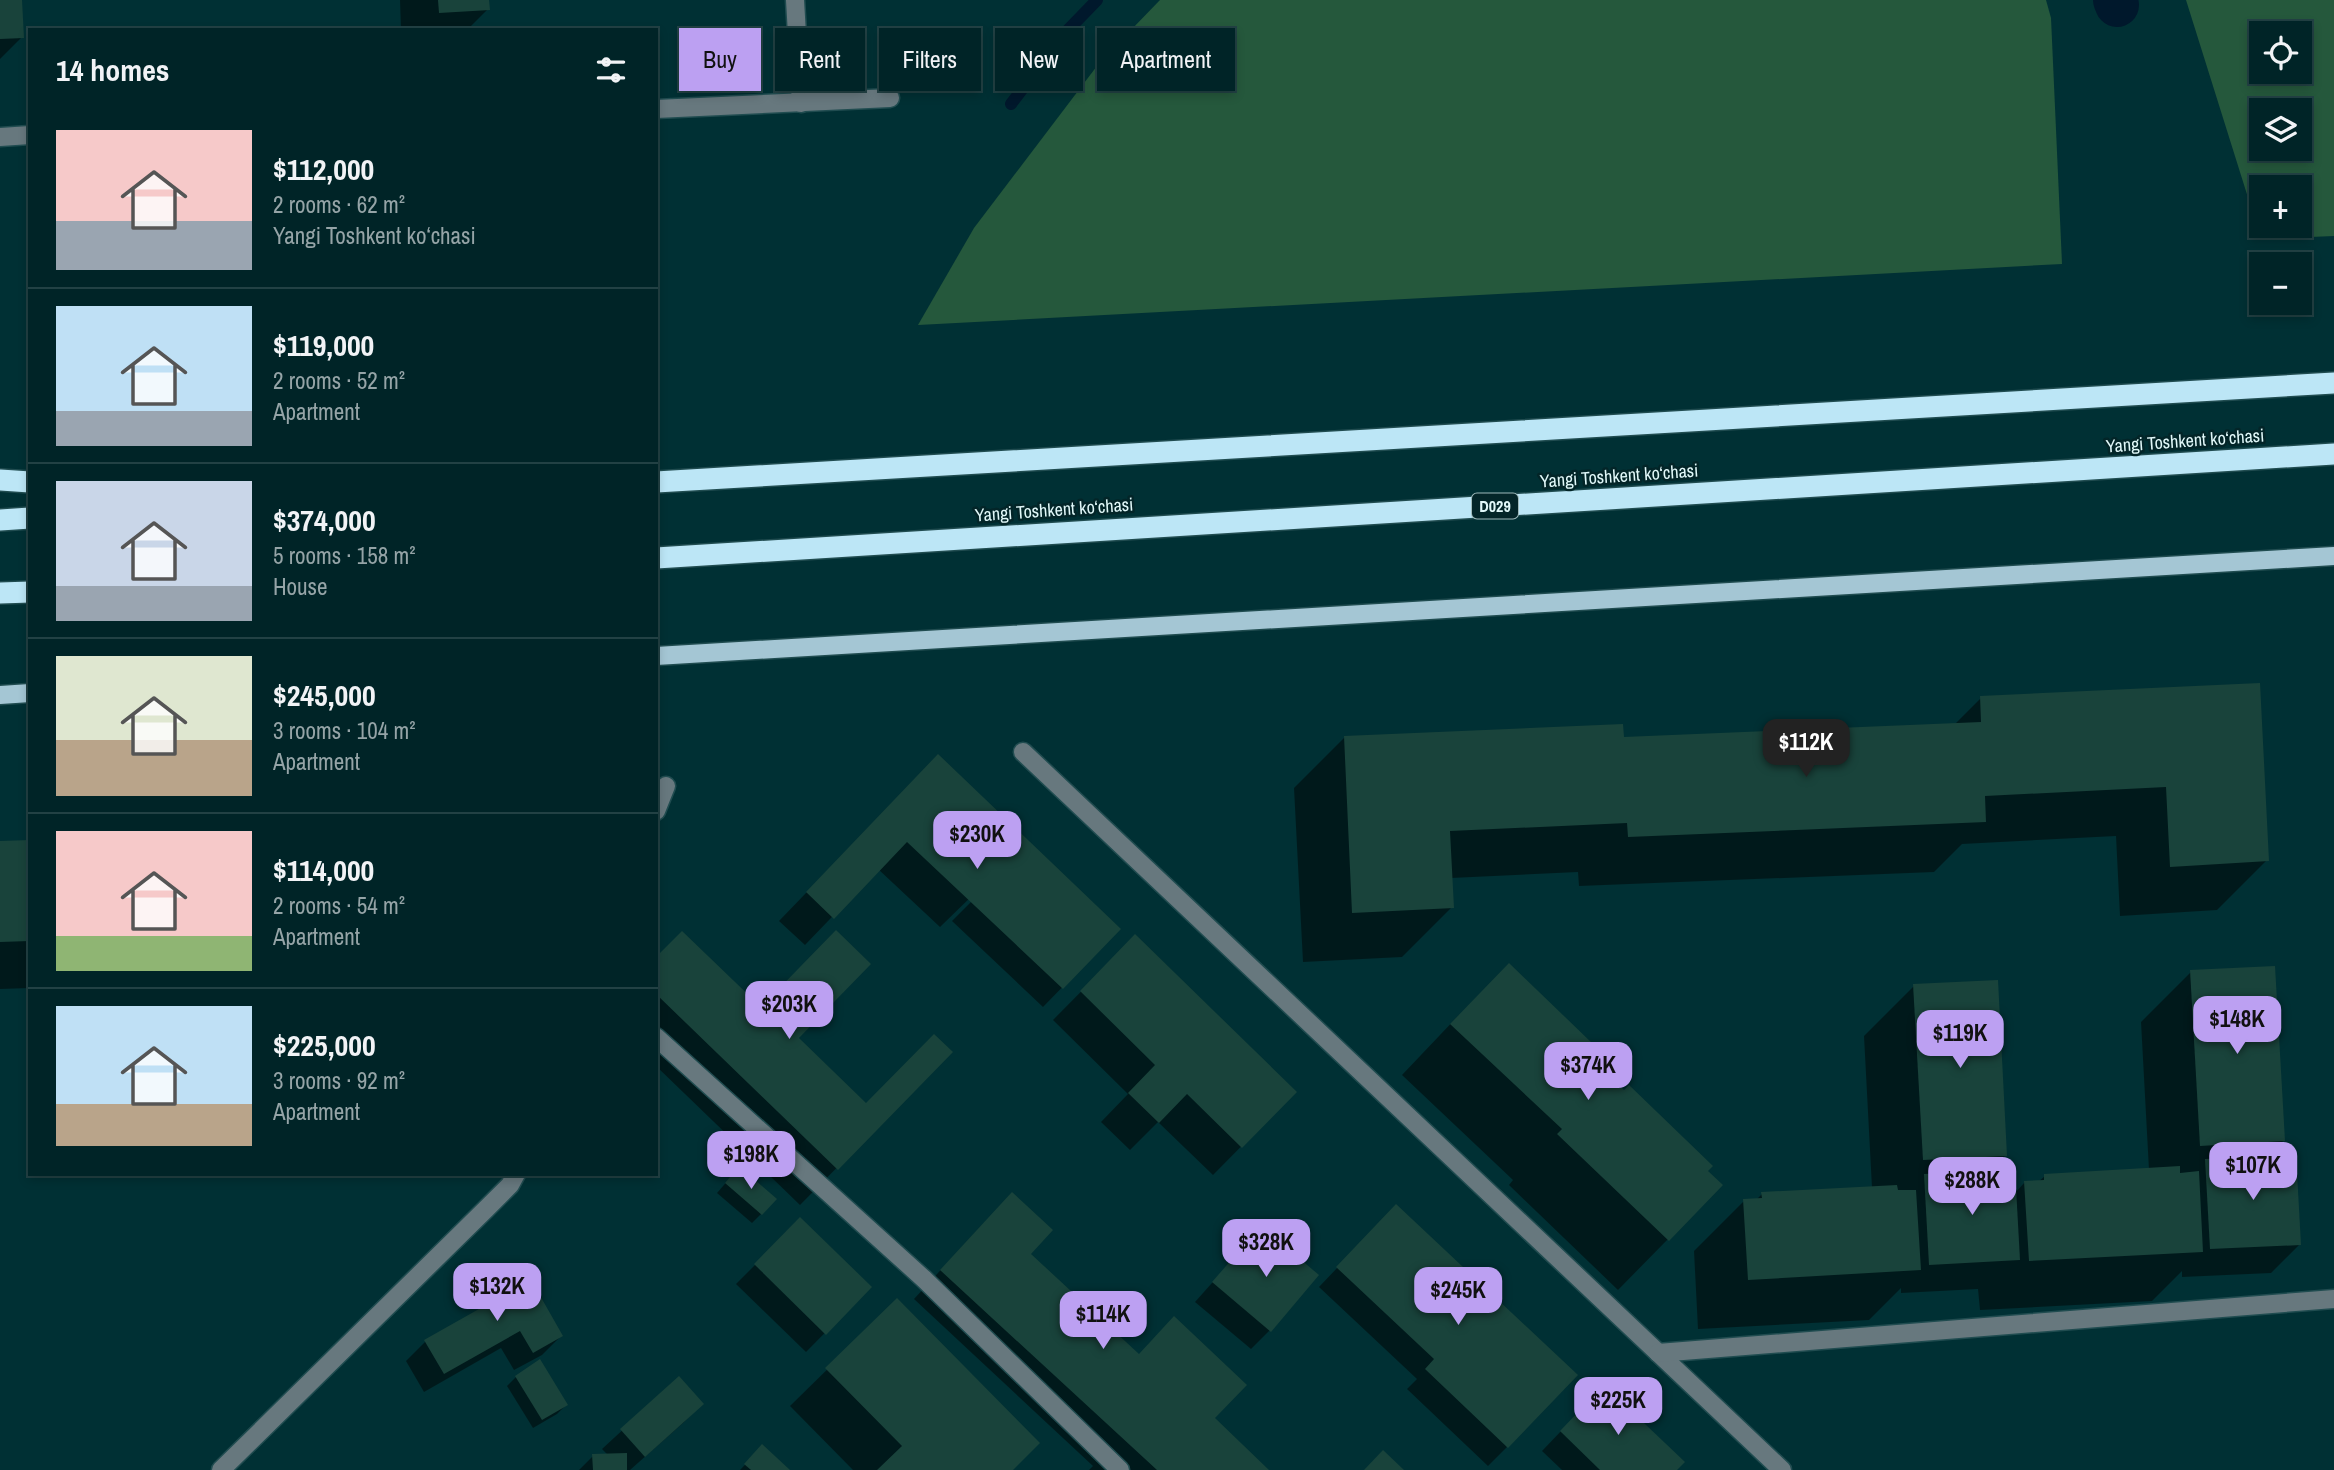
<!DOCTYPE html>
<meta charset="utf-8">
<style>
:root{--surface:#002427;--page:#0a2c2f;--text:#f1f3f6;--muted:#95a4a7;--line:#224144;--accent:#bca0f2}
body{margin:0;font-family:"Archivo Narrow",sans-serif;background:var(--page);color:var(--text);height:100vh;display:flex;flex-direction:column;font-size:26px;white-space:nowrap}
*{box-sizing:border-box;margin:0}
p{font-size:23px;color:var(--muted)}
.icon{flex:none;width:38px;height:38px;fill:none;stroke:currentColor;stroke-width:2;stroke-linecap:round;stroke-linejoin:round}
.map{position:relative;flex:1;overflow:hidden}
.details{position:absolute;left:28px;top:28px;width:630px;height:1148px;display:flex;flex-direction:column;background:var(--surface);border-radius:0px;box-shadow:0 4px 10px #0003,0 0 0 2px var(--line)}
.details>*{flex:none}
.banner{position:absolute;left:679px;top:28px;width:665px;height:63px;display:flex;gap:14px}
.controls{position:absolute;left:2249px;top:21px;display:grid;gap:14px}
.controls a{display:grid;place-items:center;width:63px;height:63px;border-radius:0px;background:var(--surface);box-shadow:0 4px 10px #0003,0 0 0 2px var(--line);font-size:35px}
.price{position:absolute;translate:-50% -60px;padding:0 16px;border-radius:14px;background:var(--accent);color:#111;font-size:23px;line-height:46px;filter:drop-shadow(0 2px 4px #0008)}
.price::after{content:'';position:absolute;left:50%;top:42px;width:21px;height:16px;margin-left:-10px;background:inherit;clip-path:polygon(0 0,100% 0,50% 100%)}
.price.current{background:#222;color:#fff}
ul{padding:0;list-style:none}
li{display:flex;align-items:center;gap:21px;height:175px;padding:0 28px}
li+li{border-top:2px solid var(--line)}
li span{display:grid;place-items:center;flex:none;width:196px;height:140px;border-radius:0px;color:#555}
li>.icon{margin-inline-start:auto}
span .icon{width:84px;height:84px;fill:#fffc;stroke-width:1}
li b{font-size:30px}
h2{display:flex;justify-content:space-between;align-items:center;height:84px;padding:0 28px;font-size:30px}
.pill{padding:0 24px;border-radius:0px;background:var(--surface);box-shadow:0 4px 10px #0003,0 0 0 2px var(--line);font-size:24px;line-height:63px}
.pill.current{background:var(--accent);color:#111}
.map>svg:first-child{display:block}
</style>
<div class="map">
<svg width="2334" height="1470" viewBox="0 0 2334 1470">
<rect width="100%" height="100%" fill="#003034"/>
<g fill="#25583c" fill-rule="evenodd">
<path d="M1160,0H2046L2051,18L2062,264L918,325L974,228L1100,62Z"/>
<path d="M2186,0H2334V236L2261,239ZM2261,33H2300V72H2261ZM2261,110H2300V149H2261ZM2261,187H2300V226H2261Z"/>
</g>
<g fill="#0007">
<path d="M0,0H20L22,37L0,59Z"/>
<path d="M400,0H487L488,9L467,30H401Z"/>
<path d="M2258,684L2267,860L2217,910L2120,916L2116,836L1962,844L1934,872L1579,886L1578,872L1451,878L1452,907L1402,957L1303,962L1294,788L1345,737L1622,739L1954,725L1981,698Z"/>
<path d="M910,785L1119,929L1043,1007L952,921L977,896L975,893L940,927L878,869L805,945L779,921Z"/>
<path d="M30,842V988L0,989V843Z"/>
<path d="M1135,937L1295,1092L1213,1175L1158,1122L1130,1150L1101,1122L1128,1094L1053,1020Z"/>
<path d="M656,959L760,1009L796,1038L866,1105L951,1052L800,1205L656,1066Z"/>
<path d="M2191,972L2283,1141L2267,1157L2299,1245L2271,1273L2182,1277V1271L2152,1301L1980,1310L1978,1289L1901,1293V1288L1869,1320L1698,1329L1694,1251L1744,1201L1756,1200L1762,1194L1872,1188L1864,1036L1914,986L2006,1155L1988,1173L2015,1193L2025,1182H2038L2045,1176L2149,1170L2141,1022Z"/>
<path d="M1459,1015L1609,1078L1721,1185L1618,1290L1509,1185L1513,1180L1402,1075Z"/>
<path d="M730,1178L761,1214L752,1223L717,1193Z"/>
<path d="M800,1220L870,1287L806,1352L736,1284Z"/>
<path d="M984,1223L1028,1254L1138,1356L1212,1418L1266,1470H1089L1093,1466L914,1299Z"/>
<path d="M1377,1226L1507,1447L1488,1466L1407,1389L1417,1379L1319,1287Z"/>
<path d="M1261,1228L1270,1330L1251,1349L1195,1302Z"/>
<path d="M494,1282L561,1336L542,1355L514,1370L501,1348L424,1392L406,1361L425,1342L481,1310L475,1301Z"/>
<path d="M897,1301L1011,1470H853L790,1406Z"/>
<path d="M516,1377L566,1405L557,1414L533,1428L507,1386Z"/>
<path d="M679,1378L702,1404L683,1423L630,1470H579L593,1456L608,1455L602,1449Z"/>
<path d="M1585,1406L1675,1470H1562L1542,1451Z"/>
<path d="M762,1447L787,1470H740Z"/>
</g>
<g fill="none" stroke-linecap="round" stroke-linejoin="round">
<path stroke="#00182c" stroke-width="12" d="M1011,104L1066,32L1097,0"/>
<path stroke="#00182c" stroke-width="44" d="M2115,0L2117,5"/>
</g>
<g fill="#19433b">
<path d="M0,0H22L24,38L0,39Z"/>
<path d="M438,0H489L490,10L439,13Z"/>
<path d="M2260,683L2269,861L2170,867L2166,787L1985,796L1986,822L1628,837L1627,823L1450,831L1454,908L1352,913L1344,736L1623,724L1624,737L1981,722L1980,696Z"/>
<path d="M938,754L1121,929L1063,989L907,842L834,919L806,892Z"/>
<path d="M30,840V941L0,942V841Z"/>
<path d="M836,930L871,964L799,1038L866,1103L934,1034L953,1052L838,1170L656,994V957L682,931L761,1007Z"/>
<path d="M1135,934L1297,1092L1242,1148L1187,1094L1159,1123L1128,1093L1155,1065L1080,991Z"/>
<path d="M1509,963L1620,1070L1612,1078L1624,1090L1629,1085L1713,1166L1708,1171L1723,1185L1669,1241L1557,1134L1562,1129L1450,1024Z"/>
<path d="M2275,966L2285,1141L2200,1146L2190,970Z"/>
<path d="M1998,980L2007,1156L1923,1160L1913,984Z"/>
<path d="M2296,1154L2301,1245L2210,1249L2205,1159Z"/>
<path d="M739,1166L777,1199L762,1215L725,1183Z"/>
<path d="M2180,1166V1173L2199,1171L2203,1252L2029,1261L2024,1181L2044,1180V1174Z"/>
<path d="M2015,1169L2020,1260L1929,1265L1924,1174Z"/>
<path d="M1897,1185L1898,1190H1916L1921,1270L1748,1280L1743,1199L1762,1198L1761,1192Z"/>
<path d="M1012,1192L1053,1230L1031,1254L1139,1354L1174,1316L1247,1385L1215,1418L1269,1470H1157L940,1270Z"/>
<path d="M1396,1204L1578,1375L1508,1448L1425,1369L1434,1359L1336,1267Z"/>
<path d="M800,1217L872,1287L826,1335L754,1264Z"/>
<path d="M1261,1226L1319,1275L1271,1332L1212,1282Z"/>
<path d="M522,1264L563,1336L533,1353L520,1331L444,1374L424,1340L502,1296L493,1281Z"/>
<path d="M897,1298L1040,1443L1013,1470H877L902,1446L825,1368Z"/>
<path d="M540,1359L568,1405L542,1420L515,1376Z"/>
<path d="M679,1376L704,1404L645,1457L620,1429Z"/>
<path d="M1604,1385L1685,1462L1677,1470H1600L1560,1431Z"/>
<path d="M762,1444L790,1470H751L744,1464Z"/>
<path d="M1383,1450L1404,1470H1364Z"/>
<path d="M627,1453V1470H593L592,1454Z"/>
</g>
<g fill="none" stroke-linecap="round" stroke-linejoin="round">
<g stroke="#204c50" stroke-width="21">
<g id="minor">
<path d="M795,0L801,103"/>
<path d="M656,109L890,98"/>
<path d="M0,137L30,135"/>
<path d="M1023,752L1782,1470"/>
<path d="M656,811L666,786"/>
<path d="M656,1037L924,1279L1120,1470"/>
<path d="M1658,1353L2334,1299"/>
<path d="M221,1470L486,1209L510,1185L516,1174"/>
</g>
</g>
<g stroke="#204c50" stroke-width="21">
<g id="major">
<path d="M656,656L2334,556"/>
<path d="M0,695L30,693"/>
</g>
</g>
<g stroke="#204c50" stroke-width="24">
<g id="highway">
<path d="M0,480L30,482"/>
<path d="M656,482L2334,383"/>
<path d="M0,520L30,518"/>
<path d="M656,558L2334,454"/>
<path d="M0,593L30,592"/>
</g>
</g>
<use href="#minor" stroke="#67787e" stroke-width="18"/>
<use href="#major" stroke="#a4c6d4" stroke-width="18"/>
<use href="#highway" stroke="#bce6f6" stroke-width="21"/>
</g>
<g text-anchor="middle" stroke-width="5" stroke-linejoin="round" paint-order="stroke">
<rect fill="#032528" stroke="#9eb9ba" stroke-width="2" x="1472" y="493.5" width="46" height="25" rx="5"/>
<g font-size="16" font-weight="bold" fill="#e1f8f9">
<text x="1495" y="512">D029</text>
</g>
<g font-size="18" fill="#e1f8f9" stroke="#032528">
<text transform="translate(2185 441) rotate(-4)" y="6">Yangi Toshkent ko‘chasi</text>
<text transform="translate(1619 476) rotate(-4)" y="6">Yangi Toshkent ko‘chasi</text>
<text transform="translate(1054 510) rotate(-4)" y="6">Yangi Toshkent ko‘chasi</text>
</g>
</g>
</svg>
<div class="controls">
<a><svg class="icon" aria-label="locate" viewBox="0 0 24 24"><circle cx="12" cy="12" r="6"/><path d="M12 2v4M12 18v4M2 12h4M18 12h4"/></svg></a>
<a><svg class="icon" aria-label="layers" viewBox="0 0 24 24"><path d="M12 4l9 5-9 5-9-5zM3 14l9 5 9-5"/></svg></a>
<a>+</a>
<a>−</a>
</div>
<b class="price current" style="left:1806px;top:779px">$112K</b>
<b class="price" style="left:977px;top:871px">$230K</b>
<b class="price" style="left:789px;top:1041px">$203K</b>
<b class="price" style="left:2237px;top:1056px">$148K</b>
<b class="price" style="left:1960px;top:1070px">$119K</b>
<b class="price" style="left:1588px;top:1102px">$374K</b>
<b class="price" style="left:751px;top:1191px">$198K</b>
<b class="price" style="left:2253px;top:1202px">$107K</b>
<b class="price" style="left:1972px;top:1217px">$288K</b>
<b class="price" style="left:1266px;top:1279px">$328K</b>
<b class="price" style="left:497px;top:1323px">$132K</b>
<b class="price" style="left:1458px;top:1327px">$245K</b>
<b class="price" style="left:1103px;top:1351px">$114K</b>
<b class="price" style="left:1618px;top:1437px">$225K</b>
<div class="banner">
<a class="pill current">Buy</a>
<a class="pill">Rent</a>
<a class="pill">Filters</a>
<a class="pill">New</a>
<a class="pill">Apartment</a>
</div>
<section class="details">
<h2>14 homes<svg class="icon" aria-label="filters" viewBox="0 0 24 24"><path d="M4 7h16M4 17h16"/><circle cx="9" cy="7" r="2"/><circle cx="15" cy="17" r="2"/></svg></h2>
<ul>
<li><span style="background:linear-gradient(#f6c9c9 65%,#9aa5b1 0)"><svg class="icon" aria-label="home" viewBox="0 0 24 24"><path d="M3 11l9-7 9 7M6 9v11h12V9"/></svg></span><div><b>$112,000</b><p>2 rooms · 62 m²</p><p>Yangi Toshkent ko‘chasi</p></div></li>
<li><span style="background:linear-gradient(#bfe0f5 75%,#9aa5b1 0)"><svg class="icon" aria-label="home" viewBox="0 0 24 24"><path d="M3 11l9-7 9 7M6 9v11h12V9"/></svg></span><div><b>$119,000</b><p>2 rooms · 52 m²</p><p>Apartment</p></div></li>
<li><span style="background:linear-gradient(#c9d6e8 75%,#9aa5b1 0)"><svg class="icon" aria-label="home" viewBox="0 0 24 24"><path d="M3 11l9-7 9 7M6 9v11h12V9"/></svg></span><div><b>$374,000</b><p>5 rooms · 158 m²</p><p>House</p></div></li>
<li><span style="background:linear-gradient(#dfe7d0 60%,#b9a48a 0)"><svg class="icon" aria-label="home" viewBox="0 0 24 24"><path d="M3 11l9-7 9 7M6 9v11h12V9"/></svg></span><div><b>$245,000</b><p>3 rooms · 104 m²</p><p>Apartment</p></div></li>
<li><span style="background:linear-gradient(#f6c9c9 75%,#8fb573 0)"><svg class="icon" aria-label="home" viewBox="0 0 24 24"><path d="M3 11l9-7 9 7M6 9v11h12V9"/></svg></span><div><b>$114,000</b><p>2 rooms · 54 m²</p><p>Apartment</p></div></li>
<li><span style="background:linear-gradient(#bfe0f5 70%,#b9a48a 0)"><svg class="icon" aria-label="home" viewBox="0 0 24 24"><path d="M3 11l9-7 9 7M6 9v11h12V9"/></svg></span><div><b>$225,000</b><p>3 rooms · 92 m²</p><p>Apartment</p></div></li>
</ul>
</section>
</div>
